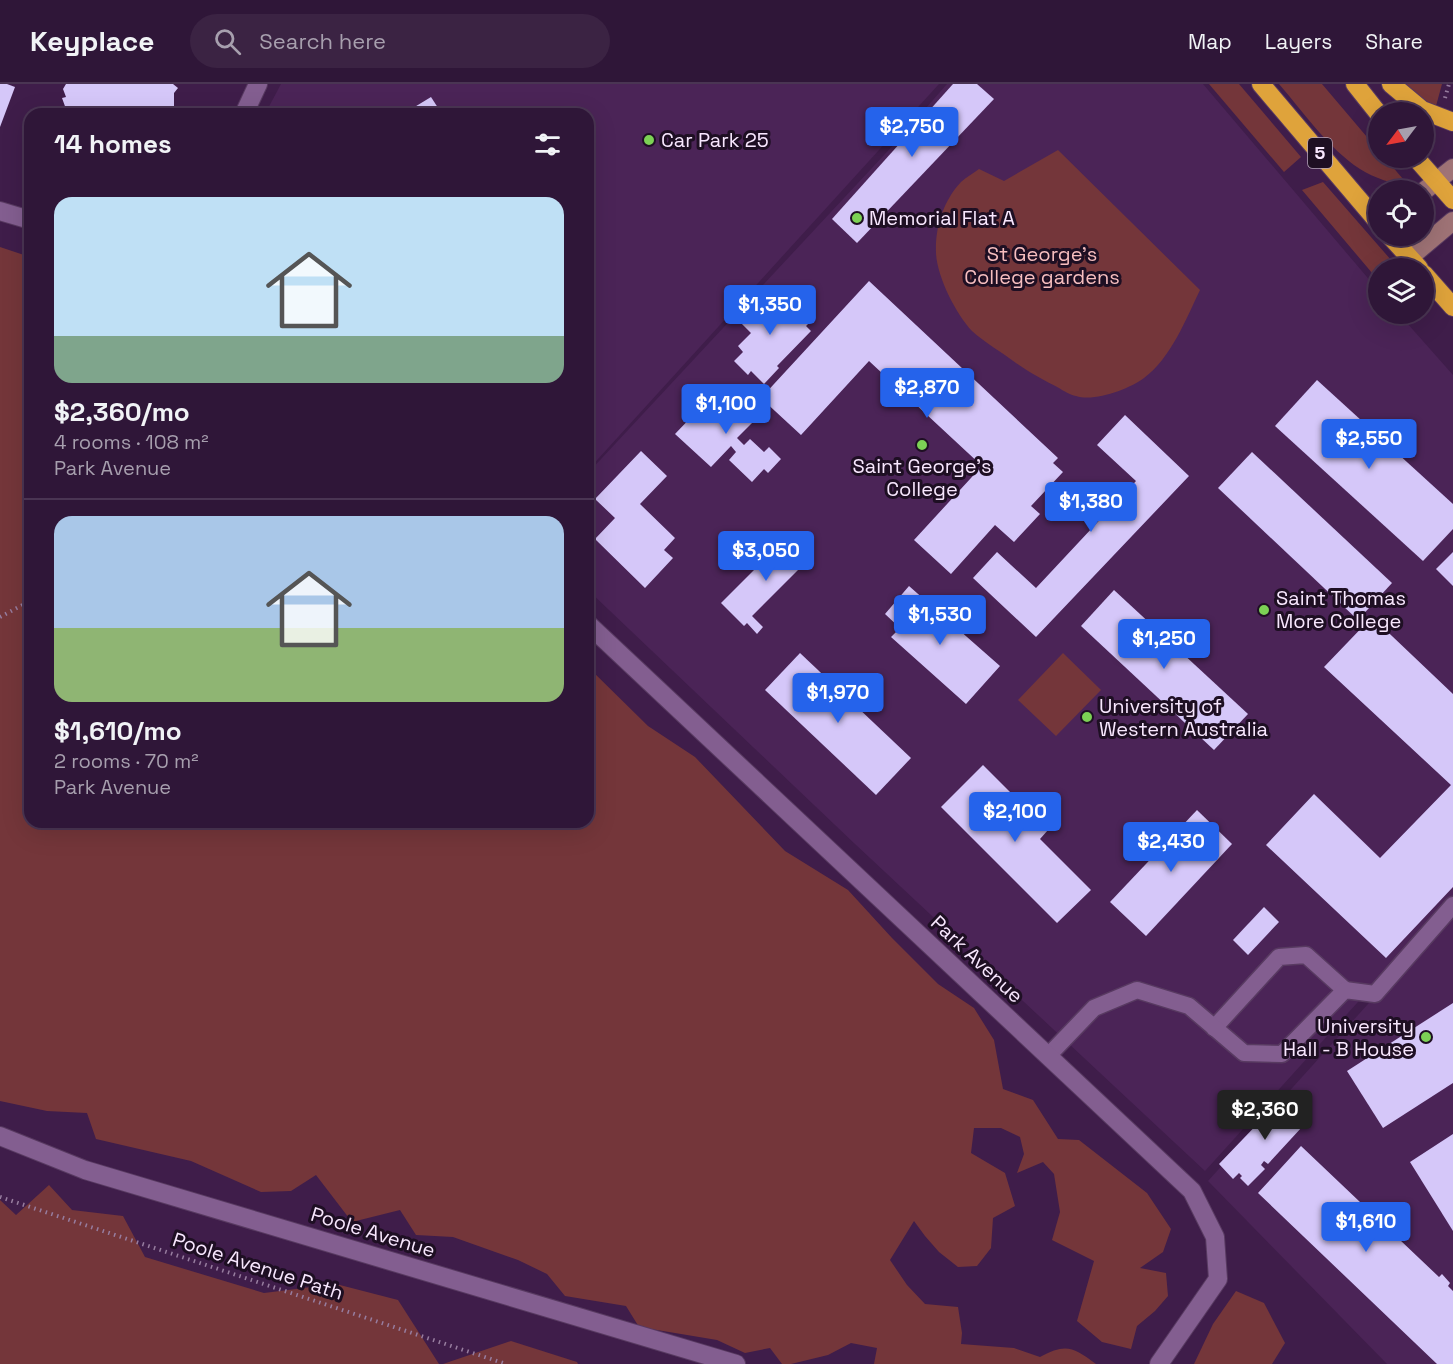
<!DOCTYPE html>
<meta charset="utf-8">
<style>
:root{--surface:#2f1638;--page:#3b2343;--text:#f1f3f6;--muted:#a79fae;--line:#4a3553;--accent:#2563eb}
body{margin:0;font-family:"Space Grotesk",sans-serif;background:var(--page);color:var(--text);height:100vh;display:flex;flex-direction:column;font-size:22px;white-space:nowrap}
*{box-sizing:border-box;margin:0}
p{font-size:20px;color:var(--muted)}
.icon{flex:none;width:33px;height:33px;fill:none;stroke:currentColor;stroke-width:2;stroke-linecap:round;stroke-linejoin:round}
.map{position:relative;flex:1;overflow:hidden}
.drawer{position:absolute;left:24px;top:24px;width:570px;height:720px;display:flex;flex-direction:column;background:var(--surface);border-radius:18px;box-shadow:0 6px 24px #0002,0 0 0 2px var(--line)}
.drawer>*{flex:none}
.needle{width:39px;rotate:238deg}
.fabs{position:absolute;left:1368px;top:18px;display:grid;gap:12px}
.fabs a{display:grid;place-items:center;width:66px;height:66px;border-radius:50%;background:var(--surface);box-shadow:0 6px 24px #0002,0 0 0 2px var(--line);font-size:30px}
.price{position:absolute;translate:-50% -51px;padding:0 14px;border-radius:6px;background:var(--accent);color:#fff;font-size:20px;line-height:39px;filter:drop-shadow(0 2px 3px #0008)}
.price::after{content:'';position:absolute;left:50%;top:36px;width:18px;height:14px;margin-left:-9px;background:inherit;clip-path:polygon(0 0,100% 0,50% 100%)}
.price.on{background:#222;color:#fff}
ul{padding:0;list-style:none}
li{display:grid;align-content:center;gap:12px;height:318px;padding:0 30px}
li+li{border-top:2px solid var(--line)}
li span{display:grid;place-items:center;height:186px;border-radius:18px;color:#555}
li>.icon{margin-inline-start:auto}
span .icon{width:108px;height:108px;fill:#fffc;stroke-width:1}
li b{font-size:26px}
h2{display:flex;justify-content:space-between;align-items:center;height:72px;padding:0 30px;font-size:26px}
header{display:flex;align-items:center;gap:36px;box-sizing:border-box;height:84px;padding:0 30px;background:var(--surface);border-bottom:2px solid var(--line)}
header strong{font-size:28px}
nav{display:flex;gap:33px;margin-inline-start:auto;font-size:21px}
.search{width:420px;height:54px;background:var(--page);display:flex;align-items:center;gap:15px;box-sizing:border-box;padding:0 21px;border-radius:33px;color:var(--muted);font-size:22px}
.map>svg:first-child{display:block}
</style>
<header>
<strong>Keyplace</strong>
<div class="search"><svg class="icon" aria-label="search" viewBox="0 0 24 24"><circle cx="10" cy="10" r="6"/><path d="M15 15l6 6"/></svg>Search here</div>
<nav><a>Map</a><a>Layers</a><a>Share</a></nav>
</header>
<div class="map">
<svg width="1453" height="1280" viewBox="0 0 1453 1280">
<rect width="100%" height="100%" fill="#3f1d4a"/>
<g fill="#4b2457">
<path d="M281,0H939L588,386V30H265Z"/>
<path d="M947,0H1203L1378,206V230H1399L1453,291V813L1205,1087L855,760L588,506V389L898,56Z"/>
<path d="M1453,826V1280H1387L1208,1097Z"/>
</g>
<g fill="#74363a">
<path d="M1209,0H1239L1301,73L1284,88Z"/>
<path d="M1279,0H1322L1378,66V74H1385L1409,102C1393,100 1374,94 1360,85C1328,64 1304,29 1279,0Z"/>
<path d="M1401,0H1442L1436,22L1421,15Z"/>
<path d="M1058,66L1200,206C1186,235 1171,274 1144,294C1129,305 1095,318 1076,312C1070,311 1064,307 1059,304C1044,296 1030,289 1016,279C1004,270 983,257 972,247C956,230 937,193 936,169C935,144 943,117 961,98C966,93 974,89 979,85L1004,97Z"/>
<path d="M1323,98L1398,184H1378V196L1302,106Z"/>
<path d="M0,163L30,173V738H588V583L648,642L695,673L785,767L848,806L892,854L938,900L974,924L994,956L1003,1005L1033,1016L1058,1055L1079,1056L1147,1109L1171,1145L1163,1168L1140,1184L1166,1189L1168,1212L1155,1227L1137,1242L1131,1265L1102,1258L1077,1237L1094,1177L1052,1156L1060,1128L1054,1090L1043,1078L1017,1089L1024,1070L1020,1053L1001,1044H974L971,1069L1005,1089L1015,1122L993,1134L991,1164L977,1182L958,1183L939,1168L925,1152L914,1137L890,1176L907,1201L925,1220L958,1223L962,1249L961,1260L1014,1264L1040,1273C1066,1259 1073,1263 1096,1280H874L877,1264L851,1259L828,1271L791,1280H782L770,1264L745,1269L717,1256L639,1243L626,1222L565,1212L547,1190L518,1176L453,1153L416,1151L400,1126L352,1138L316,1091L291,1107L261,1108L191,1077L96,1055L87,1029L47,1027L0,1017Z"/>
<path d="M1063,569L1101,606L1056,652L1018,616Z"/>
<path d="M49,1101L72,1126L123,1132L145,1173L264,1209L336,1200L398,1216L439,1280H0V1116L16,1131Z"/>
<path d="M1236,1207L1264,1219L1285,1259L1272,1280H1194L1213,1240Z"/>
<path d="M511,1257L577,1278L578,1280H443Z"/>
</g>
<g fill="#d5c7f9">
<path d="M0,0H7L15,3L0,43Z"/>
<path d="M66,0H173L178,4L174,9V30H73L71,24L66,25L62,14L66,13L63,5Z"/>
<path d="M953,0H977L994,15L857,159L832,135Z"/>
<path d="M431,13L442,30H403Z"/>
<path d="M869,197L1058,374L1053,379L1063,388L1031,422L1040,430L1014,458L995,441L951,490L914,456L982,382L869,277L801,351L761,314Z"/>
<path d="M767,208L777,217L782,212L809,239L806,242L811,247L777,282L779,284L764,300L751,287L748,291L734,277L743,268L738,262L751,249L739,237Z"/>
<path d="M1317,296L1453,420V445L1423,477L1275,342Z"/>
<path d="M720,303L730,312L734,308L745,318L741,322L755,336L737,354L744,361L750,355L764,368L769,363L781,375L768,389L764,385L752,398L729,376L736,368L731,362L711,383L675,350Z"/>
<path d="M1125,331L1189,392L1036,553L973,494L997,468L1036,504L1136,397L1097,361Z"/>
<path d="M641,367L667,392L640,420L675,454L664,466L673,474L645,504L595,455L615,434L595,415Z"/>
<path d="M1252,368L1392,499L1358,536L1218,404Z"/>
<path d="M790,450L812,472L752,532L763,543L757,550L747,539L744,542L721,519Z"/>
<path d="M1453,468V502L1436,485Z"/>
<path d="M909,502L1000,582L966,620L891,553L900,544L885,530Z"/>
<path d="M1114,506L1248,630L1214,666L1081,542Z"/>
<path d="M1372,533L1453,610V803L1386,874L1266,761L1314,710L1380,774L1451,701L1324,583Z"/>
<path d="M800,569L911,674L876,711L765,606Z"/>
<path d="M983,681L1048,746L1040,755L1091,806L1057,839L941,723Z"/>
<path d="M1197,726L1232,760L1146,852L1110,818Z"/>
<path d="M1264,823L1279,838L1248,871L1233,856Z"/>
<path d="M1453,919V999L1383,1044L1347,987Z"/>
<path d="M1287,1009L1308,1031L1298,1040L1302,1043L1268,1080L1264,1077L1261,1081L1265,1085L1248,1102L1240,1094L1242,1092L1239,1089L1233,1095L1219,1080Z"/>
<path d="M1453,1050V1147L1410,1078Z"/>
<path d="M1301,1062L1439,1193L1442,1190L1450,1199L1448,1202L1453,1207V1280H1437L1258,1109Z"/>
</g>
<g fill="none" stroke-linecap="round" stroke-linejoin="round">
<g stroke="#583a61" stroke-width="19">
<g id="lane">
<path d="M1214,944L1279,873L1306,871L1345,906"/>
<path d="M1048,972L1094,924L1137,906L1189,922L1244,969L1282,970L1345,906L1375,910L1453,821"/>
</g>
</g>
<g stroke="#583a61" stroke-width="20">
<g id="street">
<path d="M244,30L258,0"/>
<path d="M0,127L30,136"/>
<path d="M588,540L1192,1107L1215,1153L1218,1195L1159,1280"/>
<path d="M0,1052L85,1086L736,1280"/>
</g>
</g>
<g stroke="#583a61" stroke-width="20">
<g id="secondary">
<path d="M1424,107L1453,84"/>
<path d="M1409,174L1453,137"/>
</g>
</g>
<g stroke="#583a61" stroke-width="20">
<g id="highway">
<path d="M1261,0L1378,138"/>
<path d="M1355,0L1378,29"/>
<path d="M1391,0L1422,26L1453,38"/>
<path d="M1416,74L1453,116"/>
<path d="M1390,152L1419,184"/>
<path d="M1424,190L1453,223"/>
</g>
</g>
<g stroke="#977d9f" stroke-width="4" stroke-dasharray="1.5 4.5" stroke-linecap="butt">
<path d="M1445,14L1449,0"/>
<path d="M0,533L30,517"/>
<path d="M0,1113L506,1280"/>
</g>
<use href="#lane" stroke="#835e90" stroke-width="16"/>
<use href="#street" stroke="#835e90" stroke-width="18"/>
<use href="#secondary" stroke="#9f7376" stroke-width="18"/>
<use href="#highway" stroke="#dfa33b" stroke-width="18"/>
</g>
<g fill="#7cd155" stroke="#1e0f23" stroke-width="2">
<circle cx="649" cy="56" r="6"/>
<circle cx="857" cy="134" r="6"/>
<circle cx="922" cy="361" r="6"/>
<circle cx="1264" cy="526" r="6"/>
<circle cx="1087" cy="633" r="6"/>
<circle cx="1426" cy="953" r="6"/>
</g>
<g text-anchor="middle" stroke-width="6" stroke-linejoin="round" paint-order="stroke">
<rect fill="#1e0f23" stroke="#b7a6bc" stroke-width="1.5" x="1308" y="54" width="24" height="30" rx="4.5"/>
<g font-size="18" font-weight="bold" fill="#f8e7fe">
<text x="1320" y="75">5</text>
</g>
<g font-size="20" fill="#f8e7fe" stroke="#1e0f23" text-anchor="start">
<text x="661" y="63">Car Park 25</text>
<text x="869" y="141">Memorial Flat A</text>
<text x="922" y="389" text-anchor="middle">Saint George's<tspan x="922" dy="23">College</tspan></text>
<text x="1276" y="521">Saint Thomas<tspan x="1276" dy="23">More College</tspan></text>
<text x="1099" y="629">University of<tspan x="1099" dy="23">Western Australia</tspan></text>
<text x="1414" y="949" text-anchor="end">University<tspan x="1414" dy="23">Hall - B House</tspan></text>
</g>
<g font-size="20" fill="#f7bebf" stroke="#1e0f23">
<text x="1042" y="177">St George's<tspan x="1042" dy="23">College gardens</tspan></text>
</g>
<g font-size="20" fill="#f8e7fe" stroke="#1e0f23">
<text transform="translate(977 875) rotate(43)" y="7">Park Avenue</text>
<text transform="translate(373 1148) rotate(17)" y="7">Poole Avenue</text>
<text transform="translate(258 1182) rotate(18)" y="7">Poole Avenue Path</text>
</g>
</g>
</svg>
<div class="fabs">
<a><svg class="needle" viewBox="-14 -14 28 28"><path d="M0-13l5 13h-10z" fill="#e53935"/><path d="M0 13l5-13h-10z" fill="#a79fae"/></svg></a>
<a><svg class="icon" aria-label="locate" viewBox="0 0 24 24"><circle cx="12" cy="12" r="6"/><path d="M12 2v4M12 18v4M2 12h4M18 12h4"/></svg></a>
<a><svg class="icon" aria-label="layers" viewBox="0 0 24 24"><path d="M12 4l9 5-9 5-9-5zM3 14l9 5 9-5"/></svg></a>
</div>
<b class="price" style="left:912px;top:74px">$2,750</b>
<b class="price" style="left:770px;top:252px">$1,350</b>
<b class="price" style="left:927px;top:335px">$2,870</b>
<b class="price" style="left:726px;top:351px">$1,100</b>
<b class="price" style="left:1369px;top:386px">$2,550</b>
<b class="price" style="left:1091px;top:449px">$1,380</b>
<b class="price" style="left:766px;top:498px">$3,050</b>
<b class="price" style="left:940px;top:562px">$1,530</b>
<b class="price" style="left:1164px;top:586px">$1,250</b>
<b class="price" style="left:838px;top:640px">$1,970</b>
<b class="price" style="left:1015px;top:759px">$2,100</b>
<b class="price" style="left:1171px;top:789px">$2,430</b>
<b class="price on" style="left:1265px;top:1057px">$2,360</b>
<b class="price" style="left:1366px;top:1169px">$1,610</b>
<section class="drawer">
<h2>14 homes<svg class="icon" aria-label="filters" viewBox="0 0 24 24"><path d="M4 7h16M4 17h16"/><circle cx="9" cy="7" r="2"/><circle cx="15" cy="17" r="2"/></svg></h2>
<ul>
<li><span style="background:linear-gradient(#bfe0f5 75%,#7fa58c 0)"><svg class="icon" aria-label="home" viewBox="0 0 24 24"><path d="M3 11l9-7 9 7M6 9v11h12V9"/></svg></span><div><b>$2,360/mo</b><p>4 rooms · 108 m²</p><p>Park Avenue</p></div></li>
<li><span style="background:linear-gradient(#a9c7e8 60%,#8fb573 0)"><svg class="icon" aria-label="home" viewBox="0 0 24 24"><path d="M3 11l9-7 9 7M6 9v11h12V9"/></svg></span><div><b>$1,610/mo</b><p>2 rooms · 70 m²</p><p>Park Avenue</p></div></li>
</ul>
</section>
</div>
